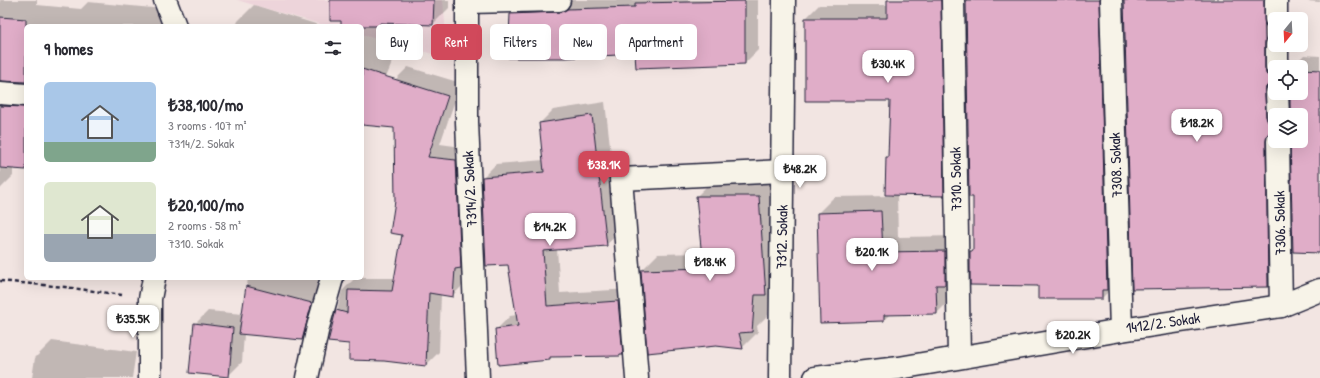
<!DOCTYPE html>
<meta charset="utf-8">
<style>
:root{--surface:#fff;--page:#f2f2f3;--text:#2b2b33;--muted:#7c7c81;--accent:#d1495b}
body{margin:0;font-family:"Patrick Hand",sans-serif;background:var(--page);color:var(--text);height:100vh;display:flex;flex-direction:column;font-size:15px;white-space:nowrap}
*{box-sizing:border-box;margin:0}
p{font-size:13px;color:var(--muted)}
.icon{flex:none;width:22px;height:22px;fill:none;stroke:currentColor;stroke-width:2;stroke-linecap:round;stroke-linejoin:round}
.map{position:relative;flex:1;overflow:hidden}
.drawer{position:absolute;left:24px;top:24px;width:340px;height:256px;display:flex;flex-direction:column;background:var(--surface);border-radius:6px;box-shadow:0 4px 16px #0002}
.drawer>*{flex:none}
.hud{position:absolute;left:376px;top:24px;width:380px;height:36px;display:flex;gap:8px}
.needle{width:26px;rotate:198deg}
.tools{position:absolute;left:1268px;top:12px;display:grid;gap:8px}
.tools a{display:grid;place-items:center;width:40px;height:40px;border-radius:6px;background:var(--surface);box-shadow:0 4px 16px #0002;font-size:20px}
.price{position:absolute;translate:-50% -34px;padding:0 9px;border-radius:8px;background:#fff;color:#222;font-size:13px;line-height:26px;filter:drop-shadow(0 1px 2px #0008)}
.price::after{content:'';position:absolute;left:50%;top:24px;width:12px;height:9px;margin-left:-6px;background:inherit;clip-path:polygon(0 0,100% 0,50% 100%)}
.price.current{background:var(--accent);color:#fff}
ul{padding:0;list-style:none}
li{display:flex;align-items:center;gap:12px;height:100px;padding:0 20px}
li span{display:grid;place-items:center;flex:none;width:112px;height:80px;border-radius:6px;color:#555}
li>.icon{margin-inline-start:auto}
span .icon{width:48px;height:48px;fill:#fffc;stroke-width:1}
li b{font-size:17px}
h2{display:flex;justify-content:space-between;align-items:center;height:48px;padding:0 20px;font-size:17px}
.tag{padding:0 14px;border-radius:6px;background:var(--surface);box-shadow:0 4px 16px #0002;font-size:14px;line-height:36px}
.tag.current{background:var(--accent);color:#fff}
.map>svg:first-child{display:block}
</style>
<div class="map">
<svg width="1320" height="378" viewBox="0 0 1320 378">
<rect width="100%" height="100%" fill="#f2e5e2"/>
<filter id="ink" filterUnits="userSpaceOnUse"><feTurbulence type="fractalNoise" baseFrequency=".025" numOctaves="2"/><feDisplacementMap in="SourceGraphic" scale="8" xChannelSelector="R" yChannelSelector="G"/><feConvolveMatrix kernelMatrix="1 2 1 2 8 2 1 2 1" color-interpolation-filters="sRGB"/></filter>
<g filter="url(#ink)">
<path fill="#edd4da" d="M237,0H443L448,58L362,35V26H327Z"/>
<g fill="#0003" fill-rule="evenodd">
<path d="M0,0H37V5L81,9L88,2L174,10L175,26H26V81L0,80Z"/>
<path d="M343,0H449V8L433,24L391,22L381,54L394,58L378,97L362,112V26H342Z"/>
<path d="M552,0H758V50L745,63L636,53L511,14L525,1Z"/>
<path d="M888,0H954L957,182L943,195L897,194L898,237L960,236L953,297L937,313L890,314L884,320L818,213L834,197L891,196L887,158L890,155L891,100L806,18L819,5H888Z"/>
<path d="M967,0H1112L1115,285L1102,298L1039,285L971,251L974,248V196Z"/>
<path d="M1125,0H1277L1275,19V45L1284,65L1293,66L1304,55L1320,56V252L1292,141H1301V115H1275V126L1268,124L1275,128L1281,273L1268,286ZM1275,67H1301V93H1291V114L1286,113L1275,93Z"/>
<path d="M1293,0H1320V2Z"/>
<path d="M254,5L322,26H236L238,21Z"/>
<path d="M408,67L461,83L440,144L469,148L466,282L453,295L441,294L439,352L426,365L350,343L329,341L342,291L355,278H395L404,234L396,201L395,80Z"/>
<path d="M0,84L26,93V169L13,168V176L0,189Z"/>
<path d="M605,102L620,232L606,245L557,249L560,293L631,289L636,340L622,354L552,356L549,359L496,330L510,316L517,315L508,263L483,177L496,164L544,160L540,123L553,110Z"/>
<path d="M714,179L775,180L768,315L757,326L758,332L742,348L642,270L658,254L702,253L697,196Z"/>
<path d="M248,278H328L315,326L302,339L244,334L242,362L228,376L195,324L208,311L243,314Z"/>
<path d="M52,341L136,352L132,378H32L35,358Z"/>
</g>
<g fill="#e0adc8" stroke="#22223b">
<path d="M330,0H434L433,25L380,23L379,26H341V21H330Z"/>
<path d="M887,0H941L944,196L885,195L886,157H888L890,101H805V18H887Z"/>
<path d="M966,0H1099L1107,290H1102V299H1038V286L970,285V251H973V197H969Z"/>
<path d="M1124,0H1264L1265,42V67L1266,74L1270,78L1275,79V81L1270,83L1266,87L1265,94L1266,116L1268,122L1275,127V129L1271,131L1267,135L1266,141L1268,287L1132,289Z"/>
<path d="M745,1V64L636,68L635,54L565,58H508L510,14L559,12L567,9L635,7V3Z"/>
<path d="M0,17L26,19V82L0,81Z"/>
<path d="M362,69L448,96L428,157L456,160L461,268L455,269L453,297L429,293L426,366L384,361L349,360V344L328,342L336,310L347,313L348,290L392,291L402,235L390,233L395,201L394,128L362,125Z"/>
<path d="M1301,69L1320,70V253L1293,252L1290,141H1301V115H1290V93H1301Z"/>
<path d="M0,106L26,107V170L0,168Z"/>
<path d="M592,115L607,246L543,251L547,306L618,301L623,355H620V356L550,357V360L498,365L495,329L518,326L508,265L486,266L482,177L544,172L539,123Z"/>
<path d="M696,196H759L766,295H755L752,332L739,333L743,349L716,346L647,353L641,270L703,268Z"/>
<path d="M881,211L883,252L945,251V285H936L937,314L884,315V321L820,323L817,213Z"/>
<path d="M246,286L312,303L302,340L239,334Z"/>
<path d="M194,323L233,328L229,377L189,373Z"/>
</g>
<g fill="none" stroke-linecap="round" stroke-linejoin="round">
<g stroke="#22223b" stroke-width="25">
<g id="minor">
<path d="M165,0L175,26"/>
<path d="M467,0V122L478,378"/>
<path d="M953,0L959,357"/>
<path d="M1111,0L1121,330"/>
<path d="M1276,0V19"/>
<path d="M467,2L559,0"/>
<path d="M1277,45V67"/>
<path d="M0,93L26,95"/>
<path d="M1277,93L1278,115"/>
<path d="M1278,141L1281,306"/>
<path d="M150,378V299L154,278"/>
<path d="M307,378L318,327L332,278"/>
<path d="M637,378L621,179L783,171"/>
<path d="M780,378L784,0"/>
<path d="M815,378L899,368L1121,330L1281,306L1320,290"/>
</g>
</g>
<path stroke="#22223b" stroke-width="2.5" stroke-dasharray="4 3" stroke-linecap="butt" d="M0,281L65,287L122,295"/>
<use href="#minor" stroke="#f7f3e8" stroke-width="22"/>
</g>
</g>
<g text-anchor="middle" stroke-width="3" stroke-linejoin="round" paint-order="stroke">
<g font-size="15" fill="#22223b" stroke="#f7f3e8">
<text transform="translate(1116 165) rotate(-92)" y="5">7308. Sokak</text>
<text transform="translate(956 179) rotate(-91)" y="5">7310. Sokak</text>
<text transform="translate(470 189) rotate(-93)" y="5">7314/2. Sokak</text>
<text transform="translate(1280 223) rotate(-91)" y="5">7306. Sokak</text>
<text transform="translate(782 237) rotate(-89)" y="5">7312. Sokak</text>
<text transform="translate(1163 323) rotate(-8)" y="5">1412/2. Sokak</text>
</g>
</g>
</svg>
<div class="tools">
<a><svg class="needle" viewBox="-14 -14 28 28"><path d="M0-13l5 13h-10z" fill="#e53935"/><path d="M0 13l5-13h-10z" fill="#7c7c81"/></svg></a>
<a><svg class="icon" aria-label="locate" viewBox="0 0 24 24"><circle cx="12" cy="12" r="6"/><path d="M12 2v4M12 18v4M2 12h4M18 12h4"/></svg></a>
<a><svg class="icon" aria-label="layers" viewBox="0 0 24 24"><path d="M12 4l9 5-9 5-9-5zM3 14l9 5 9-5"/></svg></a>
</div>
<b class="price" style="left:888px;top:84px">₺30.4K</b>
<b class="price" style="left:1197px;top:143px">₺18.2K</b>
<b class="price current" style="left:604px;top:185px">₺38.1K</b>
<b class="price" style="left:800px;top:189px">₺48.2K</b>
<b class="price" style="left:550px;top:247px">₺14.2K</b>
<b class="price" style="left:872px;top:272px">₺20.1K</b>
<b class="price" style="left:710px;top:282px">₺18.4K</b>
<b class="price" style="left:133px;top:339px">₺35.5K</b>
<b class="price" style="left:1073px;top:355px">₺20.2K</b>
<div class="hud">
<a class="tag">Buy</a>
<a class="tag current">Rent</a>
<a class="tag">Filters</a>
<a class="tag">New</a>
<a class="tag">Apartment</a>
</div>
<section class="drawer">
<h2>9 homes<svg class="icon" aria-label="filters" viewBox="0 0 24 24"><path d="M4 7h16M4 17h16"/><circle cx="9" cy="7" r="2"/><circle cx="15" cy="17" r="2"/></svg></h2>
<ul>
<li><span style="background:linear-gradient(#a9c7e8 75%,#7fa58c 0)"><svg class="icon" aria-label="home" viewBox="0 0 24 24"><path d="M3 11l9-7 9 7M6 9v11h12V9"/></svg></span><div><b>₺38,100/mo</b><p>3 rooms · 107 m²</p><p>7314/2. Sokak</p></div></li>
<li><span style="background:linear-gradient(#dfe7d0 65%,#9aa5b1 0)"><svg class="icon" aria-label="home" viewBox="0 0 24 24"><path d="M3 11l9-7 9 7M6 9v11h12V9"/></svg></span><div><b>₺20,100/mo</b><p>2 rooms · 58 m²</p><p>7310. Sokak</p></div></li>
</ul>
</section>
</div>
